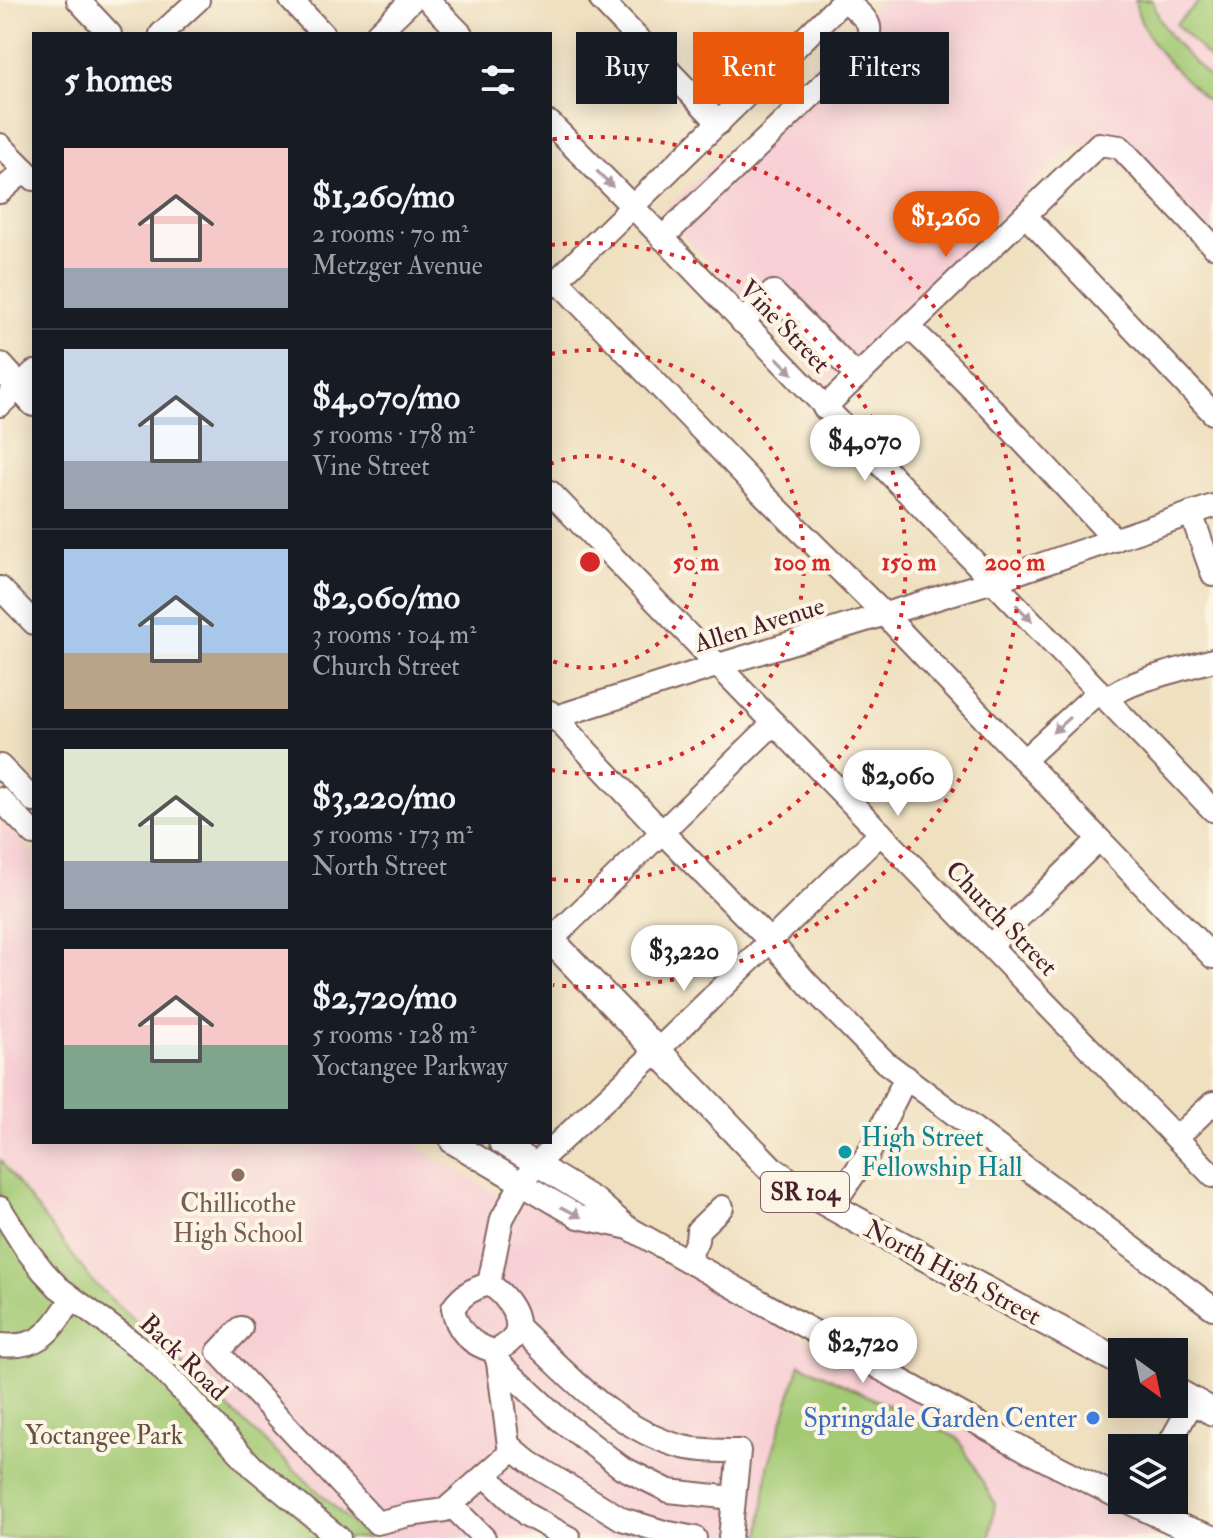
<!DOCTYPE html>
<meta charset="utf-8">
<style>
:root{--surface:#171b24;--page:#242831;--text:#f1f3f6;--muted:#9ea1a6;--line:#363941;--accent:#ea580c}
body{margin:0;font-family:"IM FELL Double Pica",serif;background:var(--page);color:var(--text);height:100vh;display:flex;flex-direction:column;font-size:30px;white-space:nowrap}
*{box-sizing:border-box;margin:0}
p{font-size:26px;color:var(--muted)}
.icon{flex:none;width:44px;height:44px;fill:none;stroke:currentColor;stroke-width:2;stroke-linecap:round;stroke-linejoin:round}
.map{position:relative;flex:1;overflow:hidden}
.side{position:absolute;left:32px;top:32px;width:520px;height:1112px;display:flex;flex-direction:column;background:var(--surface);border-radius:0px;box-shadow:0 4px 20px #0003}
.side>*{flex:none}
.top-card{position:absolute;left:576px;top:32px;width:516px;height:72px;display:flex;gap:16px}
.needle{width:52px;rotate:147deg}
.controls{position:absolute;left:1108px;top:1338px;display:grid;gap:16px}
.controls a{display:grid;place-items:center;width:80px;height:80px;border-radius:0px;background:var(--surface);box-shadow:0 4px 20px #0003;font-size:40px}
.price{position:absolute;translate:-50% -68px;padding:0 18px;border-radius:28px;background:#fff;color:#222;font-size:26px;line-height:52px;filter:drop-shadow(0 2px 4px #0008)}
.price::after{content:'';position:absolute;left:50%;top:48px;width:24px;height:18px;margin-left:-12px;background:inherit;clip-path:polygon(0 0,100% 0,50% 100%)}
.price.active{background:var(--accent);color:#fff}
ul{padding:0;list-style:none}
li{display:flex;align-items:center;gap:24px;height:200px;padding:0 32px}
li+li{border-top:2px solid var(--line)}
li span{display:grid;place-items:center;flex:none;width:224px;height:160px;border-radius:0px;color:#555}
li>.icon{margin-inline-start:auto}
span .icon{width:96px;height:96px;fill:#fffc;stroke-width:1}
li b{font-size:34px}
h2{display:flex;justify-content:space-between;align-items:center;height:96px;padding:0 32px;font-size:34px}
.tag{padding:0 28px;border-radius:0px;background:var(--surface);box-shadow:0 4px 20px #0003;font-size:28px;line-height:72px}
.tag.active{background:var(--accent);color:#fff}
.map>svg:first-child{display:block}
</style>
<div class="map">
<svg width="1213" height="1538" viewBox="0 0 1213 1538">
<rect width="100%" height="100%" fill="#fcf5e5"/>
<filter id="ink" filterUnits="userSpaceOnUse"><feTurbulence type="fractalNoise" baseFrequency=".0125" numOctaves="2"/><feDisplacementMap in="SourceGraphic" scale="16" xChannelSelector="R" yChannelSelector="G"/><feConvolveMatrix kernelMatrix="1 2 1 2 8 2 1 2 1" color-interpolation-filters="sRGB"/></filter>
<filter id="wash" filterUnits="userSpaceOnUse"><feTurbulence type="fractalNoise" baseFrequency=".006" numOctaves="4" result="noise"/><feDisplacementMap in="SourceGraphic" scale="32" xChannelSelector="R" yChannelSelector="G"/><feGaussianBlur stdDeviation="1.8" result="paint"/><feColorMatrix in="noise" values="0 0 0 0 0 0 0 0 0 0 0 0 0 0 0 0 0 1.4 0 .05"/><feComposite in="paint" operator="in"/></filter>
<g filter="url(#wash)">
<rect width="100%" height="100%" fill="#efe0c0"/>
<g fill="#f7cfd4">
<path d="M881,0H1213V262L1109,154L1074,144L827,385L661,214Z"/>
<path d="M0,821L34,854V1142H411L490,1190L624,1244L1104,1499L1191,1538H368L93,1282L0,1160Z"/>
</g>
<g fill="#a3c973" stroke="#76744f" stroke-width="2">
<path d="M1135,0H1153C1160,34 1190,57 1213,81V106C1183,76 1141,44 1135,0Z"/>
<path d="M1201,0H1213V62L1176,24Z"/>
<path d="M0,1160L93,1282L368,1538H0Z"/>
<path d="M800,1364L958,1438L995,1504L990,1538H760L768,1467Z"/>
</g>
</g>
<g filter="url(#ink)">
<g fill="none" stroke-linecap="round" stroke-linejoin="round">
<g stroke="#84635f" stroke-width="26">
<g id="minor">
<path d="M78,0L110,34"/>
<path d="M291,0L323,34"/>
<path d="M428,0L461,34"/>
<path d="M601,0L719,123"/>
<path d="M161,34L198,0"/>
<path d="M377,34L412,0"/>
<path d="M550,123L633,207L1213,810"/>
<path d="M0,145L34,179"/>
<path d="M0,192L25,170"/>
<path d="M1025,215L1213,413"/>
<path d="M662,238L854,55C880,26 870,23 845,0"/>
<path d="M557,280L763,494L885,615L1099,839L990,946"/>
<path d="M550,287L844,0"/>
<path d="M742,322L773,292L857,376"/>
<path d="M909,327C981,394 1047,468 1115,540"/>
<path d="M0,405L34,372"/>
<path d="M824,408L1099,144L1120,147L1213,246"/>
<path d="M550,492L1213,1176"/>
<path d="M1191,513L1213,575"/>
<path d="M0,588L34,623"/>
<path d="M1107,699C1129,680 1184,669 1213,660"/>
<path d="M550,712L662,832L550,941"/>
<path d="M550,719L719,665L993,581L1213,506"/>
<path d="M774,723L662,832L770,941L809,985L885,1062L1213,1308"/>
<path d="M1024,760L1099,691"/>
<path d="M0,766L34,801"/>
<path d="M0,799L34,834"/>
<path d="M1099,839L1213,957"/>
<path d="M1176,1138L1213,1103"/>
<path d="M452,1142L579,1217L625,1227"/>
<path d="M500,1142L597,1201L627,1227L1031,1453L1122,1499"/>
<path d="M0,1208L26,1249L43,1271L58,1287L149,1355L253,1467L339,1538"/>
<path d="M835,1208L841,1193L870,1151L906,1077"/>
<path d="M688,1260L697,1240L698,1230L722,1207"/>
<path d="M489,1284L502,1219L521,1184L537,1163L657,1051L881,833"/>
<path d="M489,1284C502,1292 519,1311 517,1328C516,1340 504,1347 494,1351C472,1345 457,1332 453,1308C463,1294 472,1289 489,1284Z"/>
<path d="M518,1327C567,1373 615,1430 683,1447C701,1451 720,1451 739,1451L730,1538"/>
<path d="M241,1328L218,1352L377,1523L409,1515L445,1510L510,1453L498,1362L494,1351"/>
<path d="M0,1345C42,1349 51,1330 72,1299"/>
<path d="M498,1362L559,1419L621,1467L669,1491L733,1498"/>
<path d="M509,1445L529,1462L622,1519L664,1532L695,1538"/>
<path d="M1167,1448L1193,1401"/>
<path d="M485,1475L527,1515L569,1538"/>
<path d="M1124,1500L1173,1523L1213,1537"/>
<path d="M451,1505L484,1538"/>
</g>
</g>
<g stroke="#84635f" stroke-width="30">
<g id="major">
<path d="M0,366L34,403"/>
<path d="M550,939L771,1169L797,1187L889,1238L1122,1363"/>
<path d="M1174,1390L1213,1412"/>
</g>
</g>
<use href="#minor" stroke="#fff" stroke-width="22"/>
<use href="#major" stroke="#fff" stroke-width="26"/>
</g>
<defs><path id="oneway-solid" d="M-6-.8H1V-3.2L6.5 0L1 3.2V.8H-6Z" transform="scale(2)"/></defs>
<g fill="#ae9aa0">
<use href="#oneway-solid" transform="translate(605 179) rotate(45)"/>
<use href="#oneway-solid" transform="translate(785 366) rotate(46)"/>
<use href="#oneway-solid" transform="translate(1024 613) rotate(46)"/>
<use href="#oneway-solid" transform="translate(1061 725) rotate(138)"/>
<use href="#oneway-solid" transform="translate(571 1212) rotate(27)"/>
</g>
</g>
<g fill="none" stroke="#d62828" stroke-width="4" stroke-dasharray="4 8">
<path d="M550 464A106 106 0 1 1 550 660"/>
<path d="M551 354A212 212 0 1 1 551 770"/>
<path d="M551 245A319 319 0 1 1 551 879"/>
<path d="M553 139A425 425 0 1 1 553 985"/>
</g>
<circle fill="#0f9aa8" stroke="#fcf5e5" stroke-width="3" cx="845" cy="1152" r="8"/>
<circle fill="#8d6e63" stroke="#fcf5e5" stroke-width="3" cx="238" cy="1175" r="8"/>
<circle fill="#3f7fe0" stroke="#fcf5e5" stroke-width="3" cx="1093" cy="1418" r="8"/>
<g text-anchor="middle" stroke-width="8" stroke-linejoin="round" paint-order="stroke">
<rect fill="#fcf5e5" stroke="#7f5f63" stroke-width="2" x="761" y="1172" width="88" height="40" rx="6"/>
<g font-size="24" font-weight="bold" fill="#4a1f2b">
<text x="805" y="1200">SR 104</text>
</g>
<g font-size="26" fill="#4a1f2b" stroke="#fcf5e5">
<text transform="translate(785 326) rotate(46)" y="9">Vine Street</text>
<text transform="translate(759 624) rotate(-17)" y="9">Allen Avenue</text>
<text transform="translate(1002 918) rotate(46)" y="9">Church Street</text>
<text transform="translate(953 1272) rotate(28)" y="9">North High Street</text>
<text transform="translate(184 1357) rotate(44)" y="9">Back Road</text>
</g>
<g font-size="26" fill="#0d838f" stroke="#fcf5e5" text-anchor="start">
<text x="861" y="1146">High Street<tspan x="861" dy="30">Fellowship Hall</tspan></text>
</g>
<g font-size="26" fill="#785e54" stroke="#fcf5e5">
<text x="238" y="1212">Chillicothe<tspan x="238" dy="30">High School</tspan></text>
</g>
<g font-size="26" fill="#366cbe" stroke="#fcf5e5" text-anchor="end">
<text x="1077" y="1427">Springdale Garden Center</text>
</g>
<g font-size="26" fill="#655241" stroke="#fcf5e5">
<text x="104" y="1444">Yoctangee Park</text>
</g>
</g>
<circle cx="590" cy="562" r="12" fill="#d62828" stroke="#fcf5e5" stroke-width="4"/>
<g font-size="24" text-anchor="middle" font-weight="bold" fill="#d62828" stroke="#fcf5e5" stroke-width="8" stroke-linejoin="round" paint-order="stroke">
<text x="696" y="570">50 m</text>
<text x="802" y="570">100 m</text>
<text x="909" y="570">150 m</text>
<text x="1015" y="570">200 m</text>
</g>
</svg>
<div class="controls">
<a><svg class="needle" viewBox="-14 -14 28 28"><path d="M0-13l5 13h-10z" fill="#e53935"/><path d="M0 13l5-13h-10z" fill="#9ea1a6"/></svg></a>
<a><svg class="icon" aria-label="layers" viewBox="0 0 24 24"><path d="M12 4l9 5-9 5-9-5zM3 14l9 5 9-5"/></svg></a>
</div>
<b class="price active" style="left:946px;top:259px">$1,260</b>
<b class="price" style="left:865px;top:483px">$4,070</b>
<b class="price" style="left:898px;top:818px">$2,060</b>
<b class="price" style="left:684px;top:993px">$3,220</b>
<b class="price" style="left:863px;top:1385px">$2,720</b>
<div class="top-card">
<a class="tag">Buy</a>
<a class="tag active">Rent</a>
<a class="tag">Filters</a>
</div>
<section class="side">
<h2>5 homes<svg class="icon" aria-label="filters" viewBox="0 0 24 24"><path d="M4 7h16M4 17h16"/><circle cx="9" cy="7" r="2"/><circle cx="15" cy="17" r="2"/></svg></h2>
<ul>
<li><span style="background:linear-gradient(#f6c9c9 75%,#9aa5b1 0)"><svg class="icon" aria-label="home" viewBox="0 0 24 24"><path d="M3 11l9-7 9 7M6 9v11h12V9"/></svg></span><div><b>$1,260/mo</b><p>2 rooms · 70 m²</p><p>Metzger Avenue</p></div></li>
<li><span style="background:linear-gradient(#c9d6e8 70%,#9aa5b1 0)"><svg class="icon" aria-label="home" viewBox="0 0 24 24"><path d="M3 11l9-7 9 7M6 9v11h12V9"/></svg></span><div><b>$4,070/mo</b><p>5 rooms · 178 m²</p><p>Vine Street</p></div></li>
<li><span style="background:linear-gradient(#a9c7e8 65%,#b9a48a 0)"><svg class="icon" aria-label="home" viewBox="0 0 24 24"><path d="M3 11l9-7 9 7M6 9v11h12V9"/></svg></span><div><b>$2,060/mo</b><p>3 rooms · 104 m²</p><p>Church Street</p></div></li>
<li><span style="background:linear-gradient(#dfe7d0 70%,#9aa5b1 0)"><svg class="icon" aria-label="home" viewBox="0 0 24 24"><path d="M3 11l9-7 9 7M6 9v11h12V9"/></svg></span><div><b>$3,220/mo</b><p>5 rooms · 173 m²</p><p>North Street</p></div></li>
<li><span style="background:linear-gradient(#f6c9c9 60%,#7fa58c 0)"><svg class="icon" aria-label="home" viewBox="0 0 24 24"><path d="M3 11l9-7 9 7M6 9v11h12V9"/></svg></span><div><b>$2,720/mo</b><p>5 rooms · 128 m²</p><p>Yoctangee Parkway</p></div></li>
</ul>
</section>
</div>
